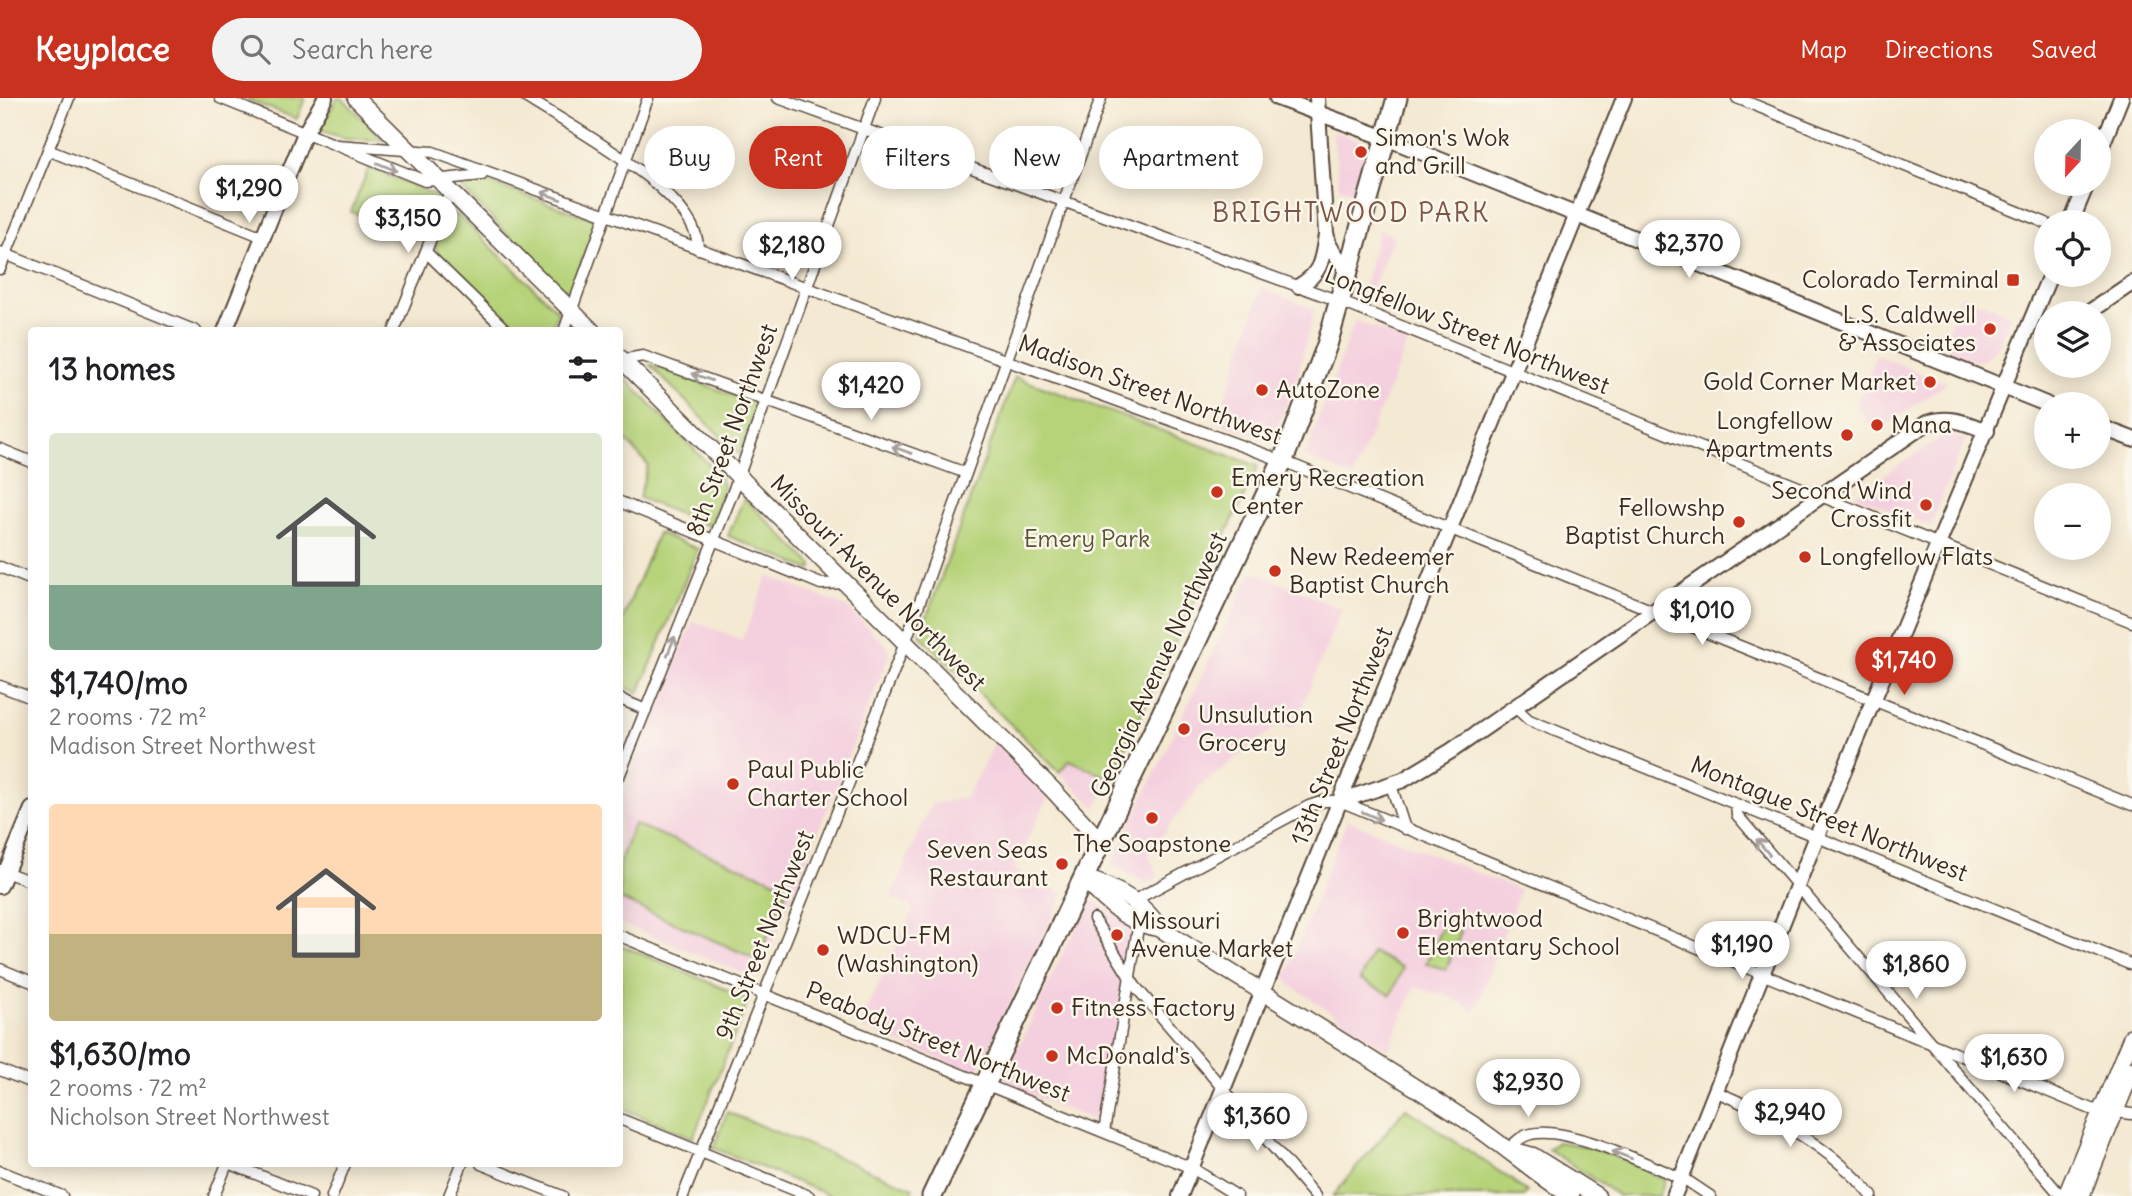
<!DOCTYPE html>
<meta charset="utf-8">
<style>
:root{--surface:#fff;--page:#f2f2f2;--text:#202124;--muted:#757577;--accent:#c8321e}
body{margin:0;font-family:Delius,sans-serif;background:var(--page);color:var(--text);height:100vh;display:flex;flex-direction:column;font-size:26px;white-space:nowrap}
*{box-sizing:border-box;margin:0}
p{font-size:23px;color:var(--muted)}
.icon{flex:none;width:38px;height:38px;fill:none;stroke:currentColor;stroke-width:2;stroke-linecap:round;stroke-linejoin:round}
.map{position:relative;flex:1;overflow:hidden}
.side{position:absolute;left:28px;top:229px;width:595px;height:840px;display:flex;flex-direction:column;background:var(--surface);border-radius:7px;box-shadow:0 4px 18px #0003}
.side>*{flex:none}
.guide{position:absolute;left:644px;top:28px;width:665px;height:63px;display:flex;gap:14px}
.needle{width:46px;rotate:202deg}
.controls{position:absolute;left:2034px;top:21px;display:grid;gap:14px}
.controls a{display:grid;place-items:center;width:77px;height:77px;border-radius:50%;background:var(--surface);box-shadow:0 4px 18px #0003;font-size:35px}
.price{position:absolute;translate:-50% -60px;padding:0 16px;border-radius:24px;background:#fff;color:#222;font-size:23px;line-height:46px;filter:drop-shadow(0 2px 4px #0008)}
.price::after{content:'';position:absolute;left:50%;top:42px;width:21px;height:16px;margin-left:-10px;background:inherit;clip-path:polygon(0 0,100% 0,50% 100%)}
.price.on{background:var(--accent);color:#fff}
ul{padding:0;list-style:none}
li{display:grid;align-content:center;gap:14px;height:371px;padding:0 21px}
li span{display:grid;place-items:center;height:217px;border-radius:7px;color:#555}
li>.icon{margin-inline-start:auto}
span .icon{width:126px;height:126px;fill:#fffc;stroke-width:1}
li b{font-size:30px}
h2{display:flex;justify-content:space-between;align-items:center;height:84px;padding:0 21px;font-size:30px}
.pill{padding:0 24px;border-radius:32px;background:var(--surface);box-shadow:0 4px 18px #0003;font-size:24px;line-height:63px}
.pill.on{background:var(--accent);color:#fff}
header{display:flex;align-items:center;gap:42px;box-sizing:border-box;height:98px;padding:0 35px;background:var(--accent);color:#fff}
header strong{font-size:33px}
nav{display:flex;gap:38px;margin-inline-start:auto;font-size:24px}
.search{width:490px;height:63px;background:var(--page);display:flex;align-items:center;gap:18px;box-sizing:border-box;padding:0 24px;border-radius:38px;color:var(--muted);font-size:26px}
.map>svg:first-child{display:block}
</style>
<header>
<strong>Keyplace</strong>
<div class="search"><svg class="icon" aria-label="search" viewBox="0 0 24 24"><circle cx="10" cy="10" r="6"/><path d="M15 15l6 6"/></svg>Search here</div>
<nav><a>Map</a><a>Directions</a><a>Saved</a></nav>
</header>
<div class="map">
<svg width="2132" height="1098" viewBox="0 0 2132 1098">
<rect width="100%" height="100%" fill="#fbf7ec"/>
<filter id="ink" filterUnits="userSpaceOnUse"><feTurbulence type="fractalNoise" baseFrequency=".0143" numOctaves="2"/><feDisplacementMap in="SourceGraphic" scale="14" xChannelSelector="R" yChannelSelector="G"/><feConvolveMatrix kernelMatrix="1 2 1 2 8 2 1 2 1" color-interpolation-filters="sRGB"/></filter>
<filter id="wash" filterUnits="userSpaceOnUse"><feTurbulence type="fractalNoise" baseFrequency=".00686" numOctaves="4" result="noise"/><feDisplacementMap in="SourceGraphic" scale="28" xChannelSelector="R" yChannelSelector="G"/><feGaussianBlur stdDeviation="1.57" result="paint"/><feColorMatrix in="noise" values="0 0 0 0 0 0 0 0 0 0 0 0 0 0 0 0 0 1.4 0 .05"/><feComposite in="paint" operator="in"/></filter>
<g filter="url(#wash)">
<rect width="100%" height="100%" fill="#f4e9d2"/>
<g fill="#f4cfde">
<path d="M1333,33L1367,45L1352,93L1339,89Z"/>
<path d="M1379,131L1394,138L1370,196L1363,193Z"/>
<path d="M1262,190L1314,211L1297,280L1271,343L1217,324Z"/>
<path d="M1962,197L2011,217L1998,248L1982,263H1973L1941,249Z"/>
<path d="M1355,222L1408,244L1353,379L1305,358Z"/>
<path d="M1876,257L1947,285L1876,334L1856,308Z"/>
<path d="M1944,337L1966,340L1930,428L1855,397Z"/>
<path d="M1252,473L1342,511L1293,630L1277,628L1200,688L1148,756L1159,779L1147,785L1111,767Z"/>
<path d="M768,478L847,509L887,548L890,556L758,881L620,825V706L693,523L742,542Z"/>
<path d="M995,646L1049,698L1013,771L1064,795L976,975L859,929L914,811L891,799L931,706L965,700Z"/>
<path d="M1070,662L1111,681L1096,710L1059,674Z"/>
<path d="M1347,722L1520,792L1475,913L1441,894L1439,897L1415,888L1388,952L1289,886L1286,878Z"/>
<path d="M1093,802L1133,827L1098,1024L1002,985L1065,850Z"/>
</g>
<g fill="#b6d379" stroke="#787e4c" stroke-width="2">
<path d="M243,0H305L297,21Z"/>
<path d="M337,0H342L384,42L344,40L319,32Z"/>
<path d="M369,69L437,98L419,142L351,114Z"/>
<path d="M480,82L594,121L596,126L572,191L563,192L460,88L461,84Z"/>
<path d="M458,117L558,213L551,233H514L437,156L435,147L447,118Z"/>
<path d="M649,266L757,306L739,357Z"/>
<path d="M620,275L721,379L723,390L709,428L639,400L648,367L620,336Z"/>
<path d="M1015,279L1258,368L1111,681L1070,662L1059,674L920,537Z"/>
<path d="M744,400L813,467L811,472L728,438Z"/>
<path d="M658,435L698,451L639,595L620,587V528Z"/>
<path d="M634,726L788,788L758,862L620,801V763Z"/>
<path d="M1443,827L1461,834L1446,872L1426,865Z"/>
<path d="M620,847L749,901L693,1040L620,1009Z"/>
<path d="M1372,854L1403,870L1391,897L1360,882Z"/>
<path d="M1406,1010L1513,1083L1527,1094L1524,1098H1333Z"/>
<path d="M727,1014L913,1090L910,1098H831L714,1050Z"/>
<path d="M1557,1044C1594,1047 1633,1064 1665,1082L1659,1098H1619L1548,1051Z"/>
</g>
</g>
<g filter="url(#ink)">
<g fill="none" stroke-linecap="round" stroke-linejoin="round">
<g stroke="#574739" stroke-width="13">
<g id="street">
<path d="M220,0L425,83L482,77"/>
<path d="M527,0C569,28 700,95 698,151"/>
<path d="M778,0L1339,203L2132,524"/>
<path d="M1737,0L2046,125"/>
<path d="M336,47L433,54L1283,363L2132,707"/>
<path d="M48,52L263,139"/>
<path d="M0,154L196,233"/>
<path d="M426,154L507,233"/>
<path d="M0,171L69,0"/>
<path d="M394,233L450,93"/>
<path d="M564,233L648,0"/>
<path d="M621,262L643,258L966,375"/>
<path d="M0,351L32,364"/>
<path d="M620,404L821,486L847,485"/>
<path d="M0,469L32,482"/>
<path d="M0,588L32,600"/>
<path d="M620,601L646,612"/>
<path d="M1515,609L1529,622L2132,867"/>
<path d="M620,676L734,391L875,0"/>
<path d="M1391,687L1405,731"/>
<path d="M1736,706L1737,717L1798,788"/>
<path d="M0,772L32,784"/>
<path d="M1804,795L2061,1098"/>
<path d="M1133,803L1309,708L1324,703H1340L2091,1011L2132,1016"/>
<path d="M1094,821L1135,888L1315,1098"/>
<path d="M620,838L1192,1070L1237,1098"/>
<path d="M0,871L32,884"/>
<path d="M0,972L32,985"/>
<path d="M1717,994C1773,1018 1833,1050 1872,1098"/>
<path d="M620,1021L809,1098"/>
<path d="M1104,1034L1139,824"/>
<path d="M1509,1051C1515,1044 1521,1038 1531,1036C1566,1027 1646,1066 1681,1080"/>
<path d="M231,1066L311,1098"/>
<path d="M481,1066L562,1098"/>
<path d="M0,1073L62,1098"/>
<path d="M1689,1084L1710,1098"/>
<path d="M214,1098L227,1066"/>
<path d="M332,1098L345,1066"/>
<path d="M449,1098L462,1066"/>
<path d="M683,1098L905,545L1101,0"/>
</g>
</g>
<g stroke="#574739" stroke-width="18">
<g id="secondary">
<path d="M1277,0L1386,40L2046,306"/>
<path d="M1317,0L1326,135L1329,147L1348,174"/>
<path d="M2098,57L2121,0"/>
<path d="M2071,124L2087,86"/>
<path d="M1299,188C1322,175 1322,161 1326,137"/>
<path d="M2088,215L2132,185"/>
<path d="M225,233L305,35L325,0"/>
<path d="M2098,328L2132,341"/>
<path d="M1340,703L1403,682L1451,653L1927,325C1949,317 1966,325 1987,333"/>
<path d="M0,788L32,711"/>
<path d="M1180,1098L1624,0"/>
<path d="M1674,1098L1817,738L2050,177"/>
</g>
</g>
<g stroke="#574739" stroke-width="19">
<g id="primary">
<path d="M356,0L592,233"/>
<path d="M620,260L1052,691L1102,745"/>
<path d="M1084,780C1103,802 1130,827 1159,830C1264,895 1369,959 1472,1026C1506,1049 1536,1076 1571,1098"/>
<path d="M1084,780C1113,789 1144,804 1159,830"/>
<path d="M1511,1052L1533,1058L1597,1098"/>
<path d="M2066,1098L2132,938"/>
<path d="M2081,1098L2132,972"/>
</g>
</g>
<g stroke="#574739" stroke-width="23">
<path id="highway" d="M932,1098L1286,355L1327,247L1397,0"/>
</g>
<use href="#street" stroke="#fff" stroke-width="10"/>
<use href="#secondary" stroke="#fff" stroke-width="14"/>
<use href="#primary" stroke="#fff" stroke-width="16"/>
<use href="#highway" stroke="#fff" stroke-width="19"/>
</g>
<defs><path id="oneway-shaft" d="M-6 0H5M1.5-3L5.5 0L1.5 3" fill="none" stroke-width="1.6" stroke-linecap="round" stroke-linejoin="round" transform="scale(1.75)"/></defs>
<g stroke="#a79f9a">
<use href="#oneway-shaft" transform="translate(387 69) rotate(22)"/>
<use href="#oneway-shaft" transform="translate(551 98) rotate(-160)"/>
<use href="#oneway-shaft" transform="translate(702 279) rotate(-160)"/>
<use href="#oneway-shaft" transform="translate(902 352) rotate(-160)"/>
<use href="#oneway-shaft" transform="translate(671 548) rotate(-68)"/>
<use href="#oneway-shaft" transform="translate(1372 718) rotate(23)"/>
<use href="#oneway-shaft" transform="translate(1763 749) rotate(-130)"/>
<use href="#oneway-shaft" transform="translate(1622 1057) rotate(-159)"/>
</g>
</g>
<g fill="#c8321e" stroke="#fbf7ec" stroke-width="2.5">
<circle cx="1361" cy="54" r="7"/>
<rect x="2006" y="175" width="14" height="14" rx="3.5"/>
<circle cx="1990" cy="231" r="7"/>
<circle cx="1930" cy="284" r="7"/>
<circle cx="1262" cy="292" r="7"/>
<circle cx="1877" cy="327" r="7"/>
<circle cx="1847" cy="337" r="7"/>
<circle cx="1217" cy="394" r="7"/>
<circle cx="1926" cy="407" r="7"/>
<circle cx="1739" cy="424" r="7"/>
<circle cx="1805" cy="459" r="7"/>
<circle cx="1275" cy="473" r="7"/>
<circle cx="1184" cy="631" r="7"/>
<circle cx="733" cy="686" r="7"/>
<circle cx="1152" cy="720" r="7"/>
<circle cx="1062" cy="766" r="7"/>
<circle cx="1403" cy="835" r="7"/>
<circle cx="1117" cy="837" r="7"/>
<circle cx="823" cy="852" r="7"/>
<circle cx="1057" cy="910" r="7"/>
<circle cx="1052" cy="958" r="7"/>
</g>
<g text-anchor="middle" stroke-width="5" stroke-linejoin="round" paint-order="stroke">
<g font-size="24" fill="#3b2a1e" stroke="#fbf7ec" text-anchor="start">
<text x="1375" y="48">Simon's Wok<tspan x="1375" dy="28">and Grill</tspan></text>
<text x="1999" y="190" text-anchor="end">Colorado Terminal</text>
<text x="1976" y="225" text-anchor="end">L.S. Caldwell<tspan x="1976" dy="28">&amp; Associates</tspan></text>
<text x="1916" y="292" text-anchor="end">Gold Corner Market</text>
<text x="1276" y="300">AutoZone</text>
<text x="1833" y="331" text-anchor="end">Longfellow<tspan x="1833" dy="28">Apartments</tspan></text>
<text x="1891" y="335">Mana</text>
<text x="1231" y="388">Emery Recreation<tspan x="1231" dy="28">Center</tspan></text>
<text x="1912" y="401" text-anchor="end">Second Wind<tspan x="1912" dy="28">Crossfit</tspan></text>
<text x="1725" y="418" text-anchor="end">Fellowshp<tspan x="1725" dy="28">Baptist Church</tspan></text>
<text x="1289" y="467">New Redeemer<tspan x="1289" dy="28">Baptist Church</tspan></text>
<text x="1819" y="467">Longfellow Flats</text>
<text x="1198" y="625">Unsulution<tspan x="1198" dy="28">Grocery</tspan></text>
<text x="747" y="680">Paul Public<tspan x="747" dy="28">Charter School</tspan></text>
<text x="1152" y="754" text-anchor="middle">The Soapstone</text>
<text x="1048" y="760" text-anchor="end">Seven Seas<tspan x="1048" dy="28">Restaurant</tspan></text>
<text x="1417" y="829">Brightwood<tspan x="1417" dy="28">Elementary School</tspan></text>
<text x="1131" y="831">Missouri<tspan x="1131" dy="28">Avenue Market</tspan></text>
<text x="837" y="846">WDCU-FM<tspan x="837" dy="28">(Washington)</tspan></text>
<text x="1071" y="918">Fitness Factory</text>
<text x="1066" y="966">McDonald's</text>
</g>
<g font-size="24" fill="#3b2a1e" stroke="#fbf7ec">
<text transform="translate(1467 232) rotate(22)" y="8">Longfellow Street Northwest</text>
<text transform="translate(1150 292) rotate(20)" y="8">Madison Street Northwest</text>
<text transform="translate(732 332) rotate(-70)" y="8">8th Street Northwest</text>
<text transform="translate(878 485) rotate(45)" y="8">Missouri Avenue Northwest</text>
<text transform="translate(1159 567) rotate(-65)" y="8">Georgia Avenue Northwest</text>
<text transform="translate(1342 638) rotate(-68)" y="8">13th Street Northwest</text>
<text transform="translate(1829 721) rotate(22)" y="8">Montague Street Northwest</text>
<text transform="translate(765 837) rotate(-68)" y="8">9th Street Northwest</text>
<text transform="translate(938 944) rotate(22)" y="8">Peabody Street Northwest</text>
</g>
<g font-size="24" fill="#5a5435" stroke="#fbf7ec">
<text x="1087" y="449">Emery Park</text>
</g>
<g font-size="26" letter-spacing="2" fill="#7d5547" stroke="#fbf7ec">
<text x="1351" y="124">BRIGHTWOOD PARK</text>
</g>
</g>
</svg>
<div class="controls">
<a><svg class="needle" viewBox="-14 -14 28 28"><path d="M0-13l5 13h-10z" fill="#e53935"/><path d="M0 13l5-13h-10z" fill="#757577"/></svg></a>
<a><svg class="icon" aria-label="locate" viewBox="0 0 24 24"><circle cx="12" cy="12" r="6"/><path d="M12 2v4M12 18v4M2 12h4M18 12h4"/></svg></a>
<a><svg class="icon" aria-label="layers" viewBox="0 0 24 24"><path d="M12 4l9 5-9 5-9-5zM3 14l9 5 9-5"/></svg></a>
<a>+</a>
<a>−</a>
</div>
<b class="price" style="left:249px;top:127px">$1,290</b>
<b class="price" style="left:408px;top:157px">$3,150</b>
<b class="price" style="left:1689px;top:182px">$2,370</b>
<b class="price" style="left:792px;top:184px">$2,180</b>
<b class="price" style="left:871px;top:324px">$1,420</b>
<b class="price" style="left:1702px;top:549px">$1,010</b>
<b class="price on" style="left:1904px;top:599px">$1,740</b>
<b class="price" style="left:1742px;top:883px">$1,190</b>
<b class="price" style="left:1916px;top:903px">$1,860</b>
<b class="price" style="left:2014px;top:996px">$1,630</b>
<b class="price" style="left:1528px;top:1021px">$2,930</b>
<b class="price" style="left:1790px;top:1051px">$2,940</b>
<b class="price" style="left:1257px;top:1055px">$1,360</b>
<div class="guide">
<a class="pill">Buy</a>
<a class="pill on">Rent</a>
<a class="pill">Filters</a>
<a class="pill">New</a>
<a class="pill">Apartment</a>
</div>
<section class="side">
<h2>13 homes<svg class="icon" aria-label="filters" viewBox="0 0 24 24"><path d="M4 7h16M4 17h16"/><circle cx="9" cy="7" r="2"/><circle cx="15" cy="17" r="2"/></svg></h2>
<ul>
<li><span style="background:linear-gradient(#dfe7d0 70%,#7fa58c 0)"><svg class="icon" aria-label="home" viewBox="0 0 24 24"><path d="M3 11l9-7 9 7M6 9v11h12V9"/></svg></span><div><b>$1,740/mo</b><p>2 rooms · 72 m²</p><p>Madison Street Northwest</p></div></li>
<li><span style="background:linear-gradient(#ffd9b3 60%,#c2b280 0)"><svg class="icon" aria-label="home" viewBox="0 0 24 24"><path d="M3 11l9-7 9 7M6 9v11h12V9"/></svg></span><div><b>$1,630/mo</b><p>2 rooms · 72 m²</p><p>Nicholson Street Northwest</p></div></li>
</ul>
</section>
</div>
